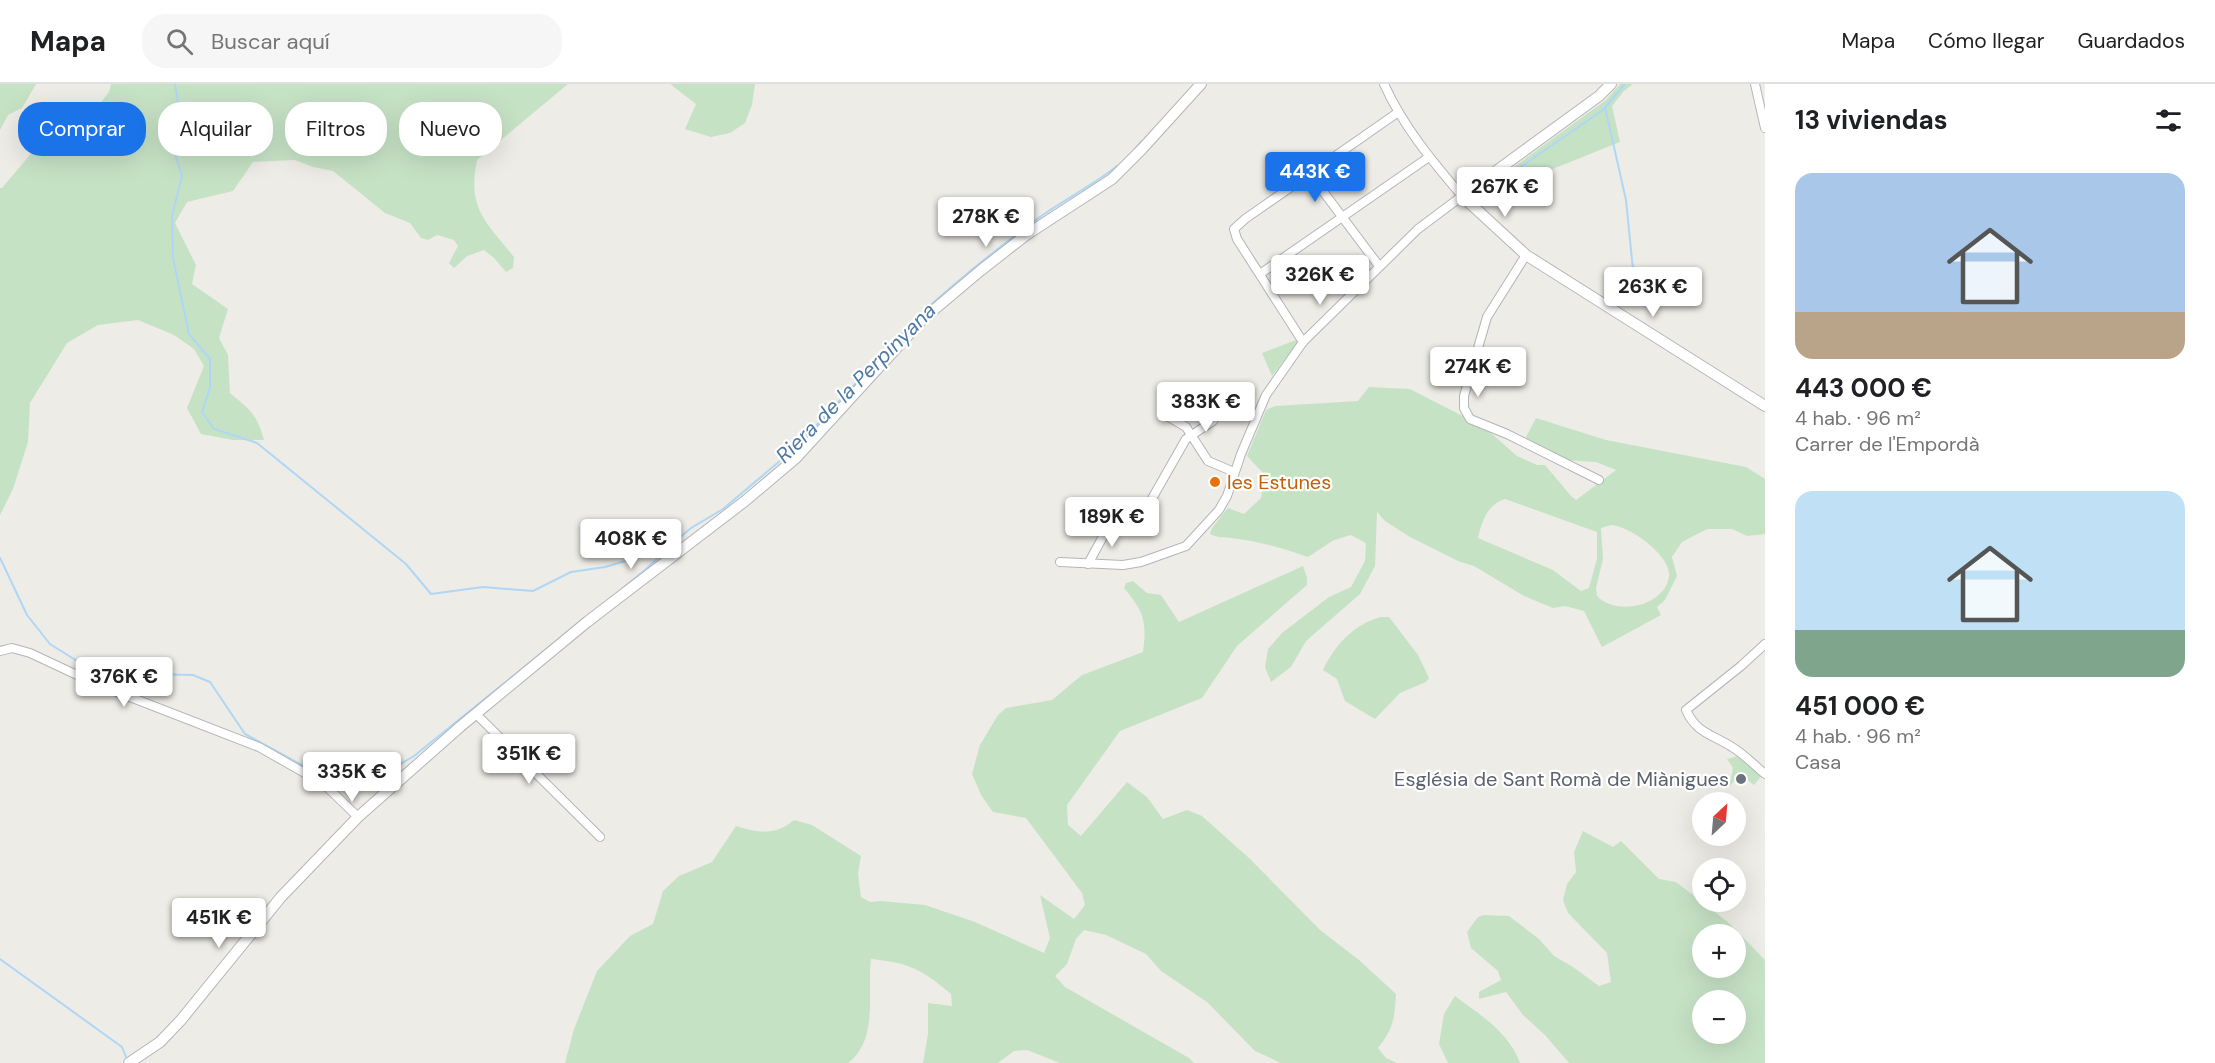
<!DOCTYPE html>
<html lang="es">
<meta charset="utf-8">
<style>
:root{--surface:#fff;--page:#f6f6f6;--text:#202124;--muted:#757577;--line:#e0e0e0;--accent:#1a73e8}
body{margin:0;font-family:"DM Sans",sans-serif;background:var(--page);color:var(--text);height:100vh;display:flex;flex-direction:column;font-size:22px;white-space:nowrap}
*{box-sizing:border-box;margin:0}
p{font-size:20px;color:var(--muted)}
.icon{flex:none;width:33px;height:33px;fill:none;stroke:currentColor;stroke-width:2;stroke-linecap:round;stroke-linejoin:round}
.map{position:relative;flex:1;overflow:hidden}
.side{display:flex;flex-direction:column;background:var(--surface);width:450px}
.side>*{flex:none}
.hud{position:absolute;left:18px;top:18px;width:570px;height:54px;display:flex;gap:12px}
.needle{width:39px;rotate:26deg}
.buttons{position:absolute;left:1692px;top:708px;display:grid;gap:12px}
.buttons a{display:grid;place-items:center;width:54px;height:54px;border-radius:50%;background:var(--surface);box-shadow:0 6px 24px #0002;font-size:30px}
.price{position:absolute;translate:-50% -51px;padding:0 14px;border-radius:6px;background:#fff;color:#222;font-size:20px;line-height:39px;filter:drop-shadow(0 2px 3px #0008)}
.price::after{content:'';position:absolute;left:50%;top:36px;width:18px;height:14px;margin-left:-9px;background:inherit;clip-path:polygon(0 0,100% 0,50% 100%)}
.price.on{background:var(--accent);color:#fff}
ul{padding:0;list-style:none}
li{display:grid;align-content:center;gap:12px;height:318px;padding:0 30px}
li span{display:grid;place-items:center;height:186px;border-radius:18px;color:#555}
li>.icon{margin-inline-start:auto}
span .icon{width:108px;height:108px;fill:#fffc;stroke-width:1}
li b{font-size:26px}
h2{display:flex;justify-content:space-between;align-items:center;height:72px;padding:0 30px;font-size:26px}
.pill{padding:0 21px;border-radius:24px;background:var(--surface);box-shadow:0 6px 24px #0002;font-size:21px;line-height:54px}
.pill.on{background:var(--accent);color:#fff}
header{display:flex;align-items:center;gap:36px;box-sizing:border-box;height:84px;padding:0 30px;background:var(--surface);border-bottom:2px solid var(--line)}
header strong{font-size:28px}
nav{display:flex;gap:33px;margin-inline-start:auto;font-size:21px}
.search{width:420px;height:54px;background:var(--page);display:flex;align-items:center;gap:15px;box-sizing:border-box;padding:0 21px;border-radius:24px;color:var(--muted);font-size:22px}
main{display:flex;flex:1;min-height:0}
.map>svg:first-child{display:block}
</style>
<header>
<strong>Mapa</strong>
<div class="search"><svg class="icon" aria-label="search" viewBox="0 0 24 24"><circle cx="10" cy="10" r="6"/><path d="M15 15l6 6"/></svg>Buscar aquí</div>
<nav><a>Mapa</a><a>Cómo llegar</a><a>Guardados</a></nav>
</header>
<main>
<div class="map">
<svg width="1765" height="979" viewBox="0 0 1765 979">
<rect width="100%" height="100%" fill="#eeece6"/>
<g fill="#c6e2c5" fill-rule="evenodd">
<path d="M0,0H36L22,24L8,31L0,46Z"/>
<path d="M111,0H568L477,76C467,125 486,138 514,173L513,184L506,188L494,174L484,166L467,172L454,184L449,179L458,162L454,156L437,151L428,156L421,154L410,139L385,129L333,87L313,83L295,76L253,78L233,107L187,118L175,139L196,181L192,200L228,225L219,254L228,271L230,309C250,326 257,330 264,356H233L201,350L187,324L204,282L194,265L174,251L138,236L98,241L67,259L30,319L28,358L13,405L0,431V104H2L40,59L55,45L84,40L109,8Z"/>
<path d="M670,0H755L752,21L745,39L730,49L711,53L685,45L696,20Z"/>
<path d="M1620,0H1633L1624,7L1612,22L1620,58L1475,116L1478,109L1606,16Z"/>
<path d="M1296,256L1298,258L1272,292L1262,269Z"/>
<path d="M1369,303L1410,305L1484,343L1517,372L1537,381H1545L1571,412L1576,416L1616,386L1596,378L1564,376L1525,355L1536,334L1606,356L1746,383L1765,395V450L1747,452L1732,445H1707L1682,458L1672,473L1677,492L1665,516L1657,523L1661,531L1602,563L1584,527L1565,522L1553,524L1524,512L1474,482L1458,477L1410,453L1385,437L1377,428L1375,482L1360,510L1306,557L1291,583L1271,598L1265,583L1268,565L1282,549L1329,513L1351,503L1365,477L1366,459L1351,451L1334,456L1308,473C1285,465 1262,458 1238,455C1229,453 1219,455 1210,450L1212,444L1228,424L1244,430L1261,414L1265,391L1247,372L1266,326L1275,322L1358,317ZM1505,415L1597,448V475L1589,504L1581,507L1553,486L1478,454C1482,437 1487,421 1505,415ZM1611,441C1630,442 1672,472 1669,493C1664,523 1615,532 1597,512L1596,504L1603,475L1601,444Z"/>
<path d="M1303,482L1307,494V501L1237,562L1202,614L1120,647L1067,721L1068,741L1081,752L1127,698L1147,713L1163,735L1187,726L1202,732L1249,774L1320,846L1359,876L1396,910C1395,933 1393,946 1378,964L1386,974L1397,979H1281L1255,967L1207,918L1161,887L1146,870L1106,851L1084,846L1076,855L1067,880L1055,892L1065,903L1189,974L1194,979H1060L1027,966L1014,967L998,979H923L928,950V919L952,922L951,910C921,885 910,879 871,875C867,908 879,956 848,979H565L574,945L597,887L630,852L653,840L663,807L679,792L712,778L736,742C758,749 775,752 794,736L812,741L861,772L858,790L861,813L870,818L881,817L925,821L975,838L1044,869L1050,854L1040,811L1074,835L1085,821L1082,809L1026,734L993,728L981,711L972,690L980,661L998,631L1006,624L1052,616L1082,591L1143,568C1147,537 1144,528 1124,504L1126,499L1133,497L1147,509L1161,511L1179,538Z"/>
<path d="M1381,533H1389L1418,571L1429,594L1426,598L1400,609L1375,635L1345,617L1337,595L1323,586C1335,561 1354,540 1381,533Z"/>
<path d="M1741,671L1763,690L1754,701L1740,690L1729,703L1733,684L1727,675Z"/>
<path d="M1583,747L1613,763L1621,757L1659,795L1676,798L1729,839L1765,876V979H1569L1545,951L1523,931L1506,908L1479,915V908L1501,896L1498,887L1471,864L1467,848L1478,833L1484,831L1509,832L1539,855L1554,872L1573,883L1599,902L1611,898L1607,869L1568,829L1563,816L1567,800L1576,788L1574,768ZM1702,850H1736V884H1702ZM1702,916H1736V950H1702Z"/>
<path d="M1455,912C1480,931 1509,948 1520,979H1448L1439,960L1444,930Z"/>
</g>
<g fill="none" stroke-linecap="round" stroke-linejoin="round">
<g stroke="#afd7f5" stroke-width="2">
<path d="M175,0L181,37L170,54L182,92L172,132L173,174L189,250L210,275V304L202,328L214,345L257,359L406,480L431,510L483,503L533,507L571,488L605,483L639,473L678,455L691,444L723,425L794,365L907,245"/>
<path d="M1605,23L1626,116L1634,196C1634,208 1629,215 1618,220"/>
<path d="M1134,66L1142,57"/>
<path d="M1479,117L1480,111L1603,26L1625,0"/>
<path d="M923,228C959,195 998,164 1037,135C1063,116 1092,102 1117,82"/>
<path d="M0,474L27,531L50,560L77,577L125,578L153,590L193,591L210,598L245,650L324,693L354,701L378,693L414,672L570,546"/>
<path d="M624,503L645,486L676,457"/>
<path d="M0,875L122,963L126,973"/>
</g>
<g stroke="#b3b5b9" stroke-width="10">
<g id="minor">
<path d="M1755,0L1765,44"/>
<path d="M1310,90L1379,182"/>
<path d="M1526,171L1487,233L1464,312V324L1470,335L1507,350L1599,396"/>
<path d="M1260,190L1429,73"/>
<path d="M1303,258L1237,155L1234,145L1245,135L1397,29"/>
<path d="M1167,332L1186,343L1208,377L1234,388"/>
<path d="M1087,428L1125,439H1138L1186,355L1213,337"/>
<path d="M1060,478L1123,481L1141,478L1186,462L1219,426L1227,412L1241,370L1266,311L1303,258L1418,145L1462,112C1432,77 1403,42 1384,0"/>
<path d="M1088,480L1112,436"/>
<path d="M1765,560L1741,582L1686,626C1697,650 1712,650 1732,663C1744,670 1754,681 1765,690"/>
<path d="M0,567L12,564L30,569L94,599L259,663L317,696L328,704L358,733"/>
<path d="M476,630L600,753"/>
</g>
</g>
<g stroke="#b3b5b9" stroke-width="12">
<g id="tertiary">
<path d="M1611,0L1599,12L1462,112L1526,171L1765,322"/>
<path d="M129,979L160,958L181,936L281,813L358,733L461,642L587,538L745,417L796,374L923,235L980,187L1026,151L1112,95L1142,65L1201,0"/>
</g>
</g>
<use href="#minor" stroke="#fff" stroke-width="8"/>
<use href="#tertiary" stroke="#fff" stroke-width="10"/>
</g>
<circle fill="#e8710a" stroke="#fff" stroke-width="2" cx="1215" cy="398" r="6"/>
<circle fill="#6b7280" stroke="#fff" stroke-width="2" cx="1741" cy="695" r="6"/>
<g text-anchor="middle" stroke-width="4.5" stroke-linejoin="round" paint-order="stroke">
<g font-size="20" fill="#c56008" stroke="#fff" text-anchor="start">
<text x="1227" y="405">les Estunes</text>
</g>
<g font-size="20" fill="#5b616d" stroke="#fff" text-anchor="end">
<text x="1729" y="702">Església de Sant Romà de Miànigues</text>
</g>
<g font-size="21" font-style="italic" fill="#4d79a5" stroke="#fff">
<text transform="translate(856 299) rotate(-45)" y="7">Riera de la Perpinyana</text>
</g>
</g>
</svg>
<div class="buttons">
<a><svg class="needle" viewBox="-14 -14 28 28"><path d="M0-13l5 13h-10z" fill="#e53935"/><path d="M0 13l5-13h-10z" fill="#757577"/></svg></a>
<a><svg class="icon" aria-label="locate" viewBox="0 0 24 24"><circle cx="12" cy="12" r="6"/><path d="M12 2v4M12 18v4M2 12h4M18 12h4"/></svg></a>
<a>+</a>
<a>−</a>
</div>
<b class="price on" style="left:1315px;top:119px">443K €</b>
<b class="price" style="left:1505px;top:134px">267K €</b>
<b class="price" style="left:986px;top:164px">278K €</b>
<b class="price" style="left:1320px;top:222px">326K €</b>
<b class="price" style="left:1653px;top:234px">263K €</b>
<b class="price" style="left:1478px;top:314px">274K €</b>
<b class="price" style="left:1206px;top:349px">383K €</b>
<b class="price" style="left:1112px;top:464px">189K €</b>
<b class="price" style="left:631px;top:486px">408K €</b>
<b class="price" style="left:124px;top:624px">376K €</b>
<b class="price" style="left:529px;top:701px">351K €</b>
<b class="price" style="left:352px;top:719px">335K €</b>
<b class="price" style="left:219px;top:865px">451K €</b>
<div class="hud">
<a class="pill on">Comprar</a>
<a class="pill">Alquilar</a>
<a class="pill">Filtros</a>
<a class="pill">Nuevo</a>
</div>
</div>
<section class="side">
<h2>13 viviendas<svg class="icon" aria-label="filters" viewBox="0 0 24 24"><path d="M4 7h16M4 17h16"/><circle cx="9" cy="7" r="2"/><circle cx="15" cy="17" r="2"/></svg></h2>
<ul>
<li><span style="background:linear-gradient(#a9c7e8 75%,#b9a48a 0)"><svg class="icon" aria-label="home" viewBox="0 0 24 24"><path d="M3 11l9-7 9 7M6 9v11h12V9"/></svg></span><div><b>443 000 €</b><p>4 hab. · 96 m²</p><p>Carrer de l'Empordà</p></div></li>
<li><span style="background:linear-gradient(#bfe0f5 75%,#7fa58c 0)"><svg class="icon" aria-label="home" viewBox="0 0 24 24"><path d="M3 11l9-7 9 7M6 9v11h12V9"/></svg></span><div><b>451 000 €</b><p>4 hab. · 96 m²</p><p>Casa</p></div></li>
</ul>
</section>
</main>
